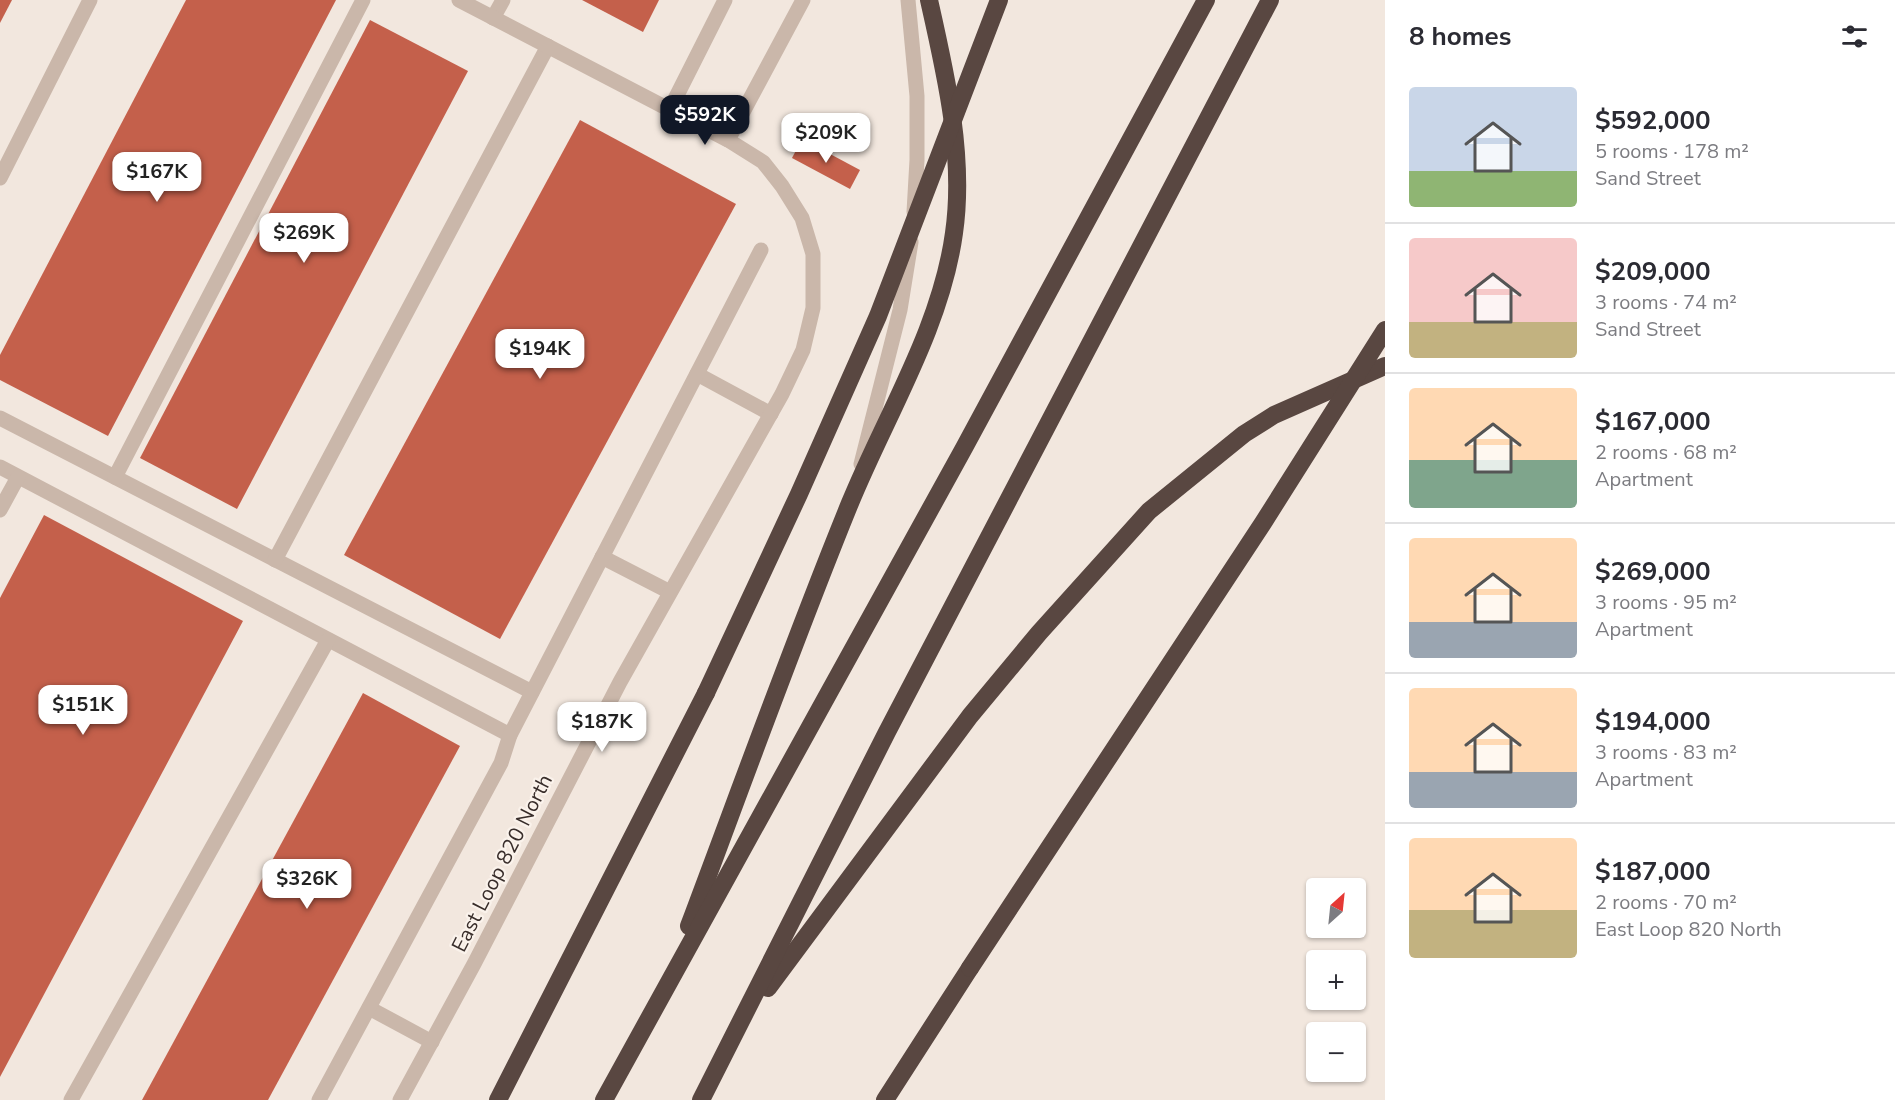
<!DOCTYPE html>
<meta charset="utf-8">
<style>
:root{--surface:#fff;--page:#f7f7f7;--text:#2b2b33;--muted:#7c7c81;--line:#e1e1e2;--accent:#111827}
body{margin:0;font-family:"Nunito Sans",sans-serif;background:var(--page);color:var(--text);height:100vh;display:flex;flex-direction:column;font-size:22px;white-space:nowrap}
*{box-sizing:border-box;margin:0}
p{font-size:20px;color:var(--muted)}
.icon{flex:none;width:33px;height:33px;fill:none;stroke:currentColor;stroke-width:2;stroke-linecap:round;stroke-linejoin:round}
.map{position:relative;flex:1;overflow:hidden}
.drawer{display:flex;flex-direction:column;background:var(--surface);width:510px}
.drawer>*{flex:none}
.needle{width:39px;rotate:27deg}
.controls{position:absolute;left:1306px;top:878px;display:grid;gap:12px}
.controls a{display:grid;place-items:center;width:60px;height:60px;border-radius:6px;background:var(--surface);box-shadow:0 2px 4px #0004;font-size:30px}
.price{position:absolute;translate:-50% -51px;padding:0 14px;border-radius:12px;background:#fff;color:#222;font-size:20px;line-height:39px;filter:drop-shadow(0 2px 3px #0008)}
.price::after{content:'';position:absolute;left:50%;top:36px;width:18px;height:14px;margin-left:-9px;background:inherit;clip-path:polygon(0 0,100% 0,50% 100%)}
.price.on{background:var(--accent);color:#fff}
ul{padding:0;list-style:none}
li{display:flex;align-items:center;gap:18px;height:150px;padding:0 24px}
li+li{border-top:2px solid var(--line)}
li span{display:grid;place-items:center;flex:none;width:168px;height:120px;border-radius:6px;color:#555}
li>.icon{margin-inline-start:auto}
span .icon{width:72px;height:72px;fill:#fffc;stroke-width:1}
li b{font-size:26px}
h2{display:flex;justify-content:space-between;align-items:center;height:72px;padding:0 24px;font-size:26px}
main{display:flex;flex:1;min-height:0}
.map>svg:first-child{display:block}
</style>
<main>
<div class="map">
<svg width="1385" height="1100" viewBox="0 0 1385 1100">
<rect width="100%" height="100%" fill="#f2e7de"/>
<g fill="#c4604b">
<path d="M0,0H12L0,23Z"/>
<path d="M186,0H336L108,436L0,380V355Z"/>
<path d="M582,0H659L643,32Z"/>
<path d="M370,20L468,71L237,509L140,458Z"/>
<path d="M580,120L736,204L500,639L344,555Z"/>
<path d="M802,139L860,170L850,189L792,158Z"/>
<path d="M44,515L243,621L0,1077V598Z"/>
<path d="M363,693L460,746L268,1100H142Z"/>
</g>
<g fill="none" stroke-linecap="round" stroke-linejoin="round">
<g stroke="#cab7aa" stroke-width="15">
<path d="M908,0L917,96V160L914,212"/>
<path d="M493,18L503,0"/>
<path d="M670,109L725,0"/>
<path d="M728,140L803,0"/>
<path d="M0,178L90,0"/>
<path d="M697,374L771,414"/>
<path d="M0,418L532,692"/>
<path d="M861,464L900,310L911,242"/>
<path d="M0,467L510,735"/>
<path d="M115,477L363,0"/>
<path d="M0,510L18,477"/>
<path d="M602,557L670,592"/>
<path d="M275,560L548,46"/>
<path d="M369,1008L432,1042"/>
<path d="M71,1100L328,640"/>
<path d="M319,1100L501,763L510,735L761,250"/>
<path d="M400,1100L474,964L620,682L782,394L803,350L813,308V254L802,218L782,186L763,162L728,140L459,0"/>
</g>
<g stroke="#594741" stroke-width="18">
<path d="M689,926C742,785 793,643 850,503C886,415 941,328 954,233C965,157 946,75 929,0"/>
<path d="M768,988L970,716L1039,633L1149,511L1244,434L1274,415L1385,366"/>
<path d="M498,1100L706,693"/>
<path d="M604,1100L964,448L1206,0"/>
<path d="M701,1100L887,732L1270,0"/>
<path d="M885,1100L970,968"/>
</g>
<g stroke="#594741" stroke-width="18">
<path d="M706,693L799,494L878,316L999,0"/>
<path d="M970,968L1263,523L1385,330"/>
</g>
</g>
<g text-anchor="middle" stroke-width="4.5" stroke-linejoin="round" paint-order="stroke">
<g font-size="21" fill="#382d2a" stroke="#faf2eb">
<text transform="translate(502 863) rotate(-63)" y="7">East Loop 820 North</text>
</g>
</g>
</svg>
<div class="controls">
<a><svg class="needle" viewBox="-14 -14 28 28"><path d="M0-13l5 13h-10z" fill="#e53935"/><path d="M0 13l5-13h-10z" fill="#7c7c81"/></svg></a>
<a>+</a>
<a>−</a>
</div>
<b class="price on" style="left:705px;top:146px">$592K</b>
<b class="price" style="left:826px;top:164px">$209K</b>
<b class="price" style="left:157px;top:203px">$167K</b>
<b class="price" style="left:304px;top:264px">$269K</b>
<b class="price" style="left:540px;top:380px">$194K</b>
<b class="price" style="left:83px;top:736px">$151K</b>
<b class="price" style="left:602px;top:753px">$187K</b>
<b class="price" style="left:307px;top:910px">$326K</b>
</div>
<section class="drawer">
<h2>8 homes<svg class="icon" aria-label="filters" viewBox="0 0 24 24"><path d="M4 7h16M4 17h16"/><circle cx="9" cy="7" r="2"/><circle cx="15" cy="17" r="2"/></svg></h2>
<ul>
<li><span style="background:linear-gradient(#c9d6e8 70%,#8fb573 0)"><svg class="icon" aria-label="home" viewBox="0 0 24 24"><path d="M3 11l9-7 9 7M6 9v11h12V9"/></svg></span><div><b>$592,000</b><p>5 rooms · 178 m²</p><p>Sand Street</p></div></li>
<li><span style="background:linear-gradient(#f6c9c9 70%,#c2b280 0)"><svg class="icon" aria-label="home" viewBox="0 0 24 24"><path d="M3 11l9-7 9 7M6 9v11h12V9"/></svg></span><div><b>$209,000</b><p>3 rooms · 74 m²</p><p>Sand Street</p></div></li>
<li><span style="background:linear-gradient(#ffd9b3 60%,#7fa58c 0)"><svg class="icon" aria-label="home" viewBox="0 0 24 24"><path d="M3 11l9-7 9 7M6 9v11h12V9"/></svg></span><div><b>$167,000</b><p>2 rooms · 68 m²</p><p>Apartment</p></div></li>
<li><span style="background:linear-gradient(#ffd9b3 70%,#9aa5b1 0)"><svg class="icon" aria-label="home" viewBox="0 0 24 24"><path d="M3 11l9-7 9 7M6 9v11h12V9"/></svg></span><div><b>$269,000</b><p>3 rooms · 95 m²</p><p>Apartment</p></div></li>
<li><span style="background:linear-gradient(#ffd9b3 70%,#9aa5b1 0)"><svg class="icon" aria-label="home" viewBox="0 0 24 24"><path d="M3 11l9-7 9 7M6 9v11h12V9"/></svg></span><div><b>$194,000</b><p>3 rooms · 83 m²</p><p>Apartment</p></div></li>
<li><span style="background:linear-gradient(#ffd9b3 60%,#c2b280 0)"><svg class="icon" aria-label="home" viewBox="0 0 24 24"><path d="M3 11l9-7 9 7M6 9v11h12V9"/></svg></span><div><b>$187,000</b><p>2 rooms · 70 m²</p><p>East Loop 820 North</p></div></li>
</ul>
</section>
</main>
